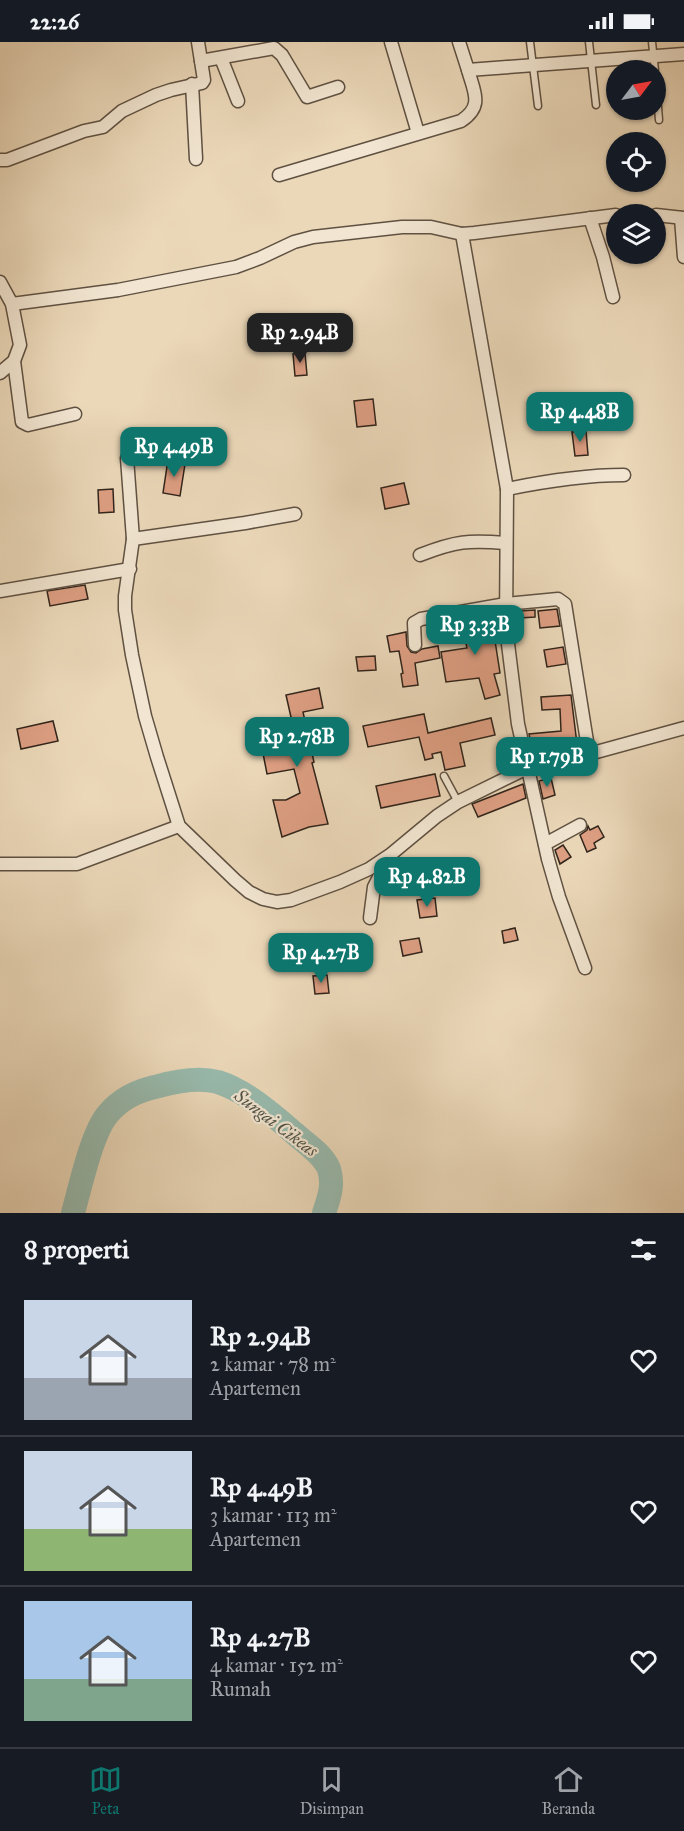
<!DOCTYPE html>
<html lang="id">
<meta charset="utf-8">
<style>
:root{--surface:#171b24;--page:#20242c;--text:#f1f3f6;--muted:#9ea1a6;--line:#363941;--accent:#0f766e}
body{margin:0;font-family:"IM FELL Great Primer",serif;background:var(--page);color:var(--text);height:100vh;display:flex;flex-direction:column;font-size:22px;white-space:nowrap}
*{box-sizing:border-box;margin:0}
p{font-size:20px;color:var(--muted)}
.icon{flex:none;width:33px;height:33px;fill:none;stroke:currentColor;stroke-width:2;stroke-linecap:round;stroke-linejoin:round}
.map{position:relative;height:1171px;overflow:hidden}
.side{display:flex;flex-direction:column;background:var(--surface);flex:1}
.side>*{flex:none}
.needle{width:39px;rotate:58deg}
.buttons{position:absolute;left:606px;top:18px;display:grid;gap:12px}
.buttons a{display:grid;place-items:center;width:60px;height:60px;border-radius:50%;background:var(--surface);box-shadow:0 2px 4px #0004;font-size:30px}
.price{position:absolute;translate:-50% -51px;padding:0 14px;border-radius:12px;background:var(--accent);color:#fff;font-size:20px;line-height:39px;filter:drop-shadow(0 2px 3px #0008)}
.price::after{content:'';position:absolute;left:50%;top:36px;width:18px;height:14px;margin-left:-9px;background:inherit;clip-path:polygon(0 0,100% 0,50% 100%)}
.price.on{background:#222;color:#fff}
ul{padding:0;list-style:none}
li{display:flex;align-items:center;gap:18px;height:150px;padding:0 24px}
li+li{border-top:2px solid var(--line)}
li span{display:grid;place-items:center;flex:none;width:168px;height:120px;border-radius:0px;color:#555}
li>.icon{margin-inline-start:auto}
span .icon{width:72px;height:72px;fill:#fffc;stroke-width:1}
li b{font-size:26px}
h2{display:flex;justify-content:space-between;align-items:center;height:72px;padding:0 24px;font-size:26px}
.status{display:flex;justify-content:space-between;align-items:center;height:42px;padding:0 30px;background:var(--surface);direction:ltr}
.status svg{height:16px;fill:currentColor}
.dock{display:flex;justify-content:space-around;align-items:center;height:84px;border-top:2px solid var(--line);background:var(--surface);font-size:16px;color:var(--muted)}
.dock a{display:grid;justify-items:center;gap:3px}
.dock .on{color:var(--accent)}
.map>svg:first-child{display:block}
</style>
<div class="status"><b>22:26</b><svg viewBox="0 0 49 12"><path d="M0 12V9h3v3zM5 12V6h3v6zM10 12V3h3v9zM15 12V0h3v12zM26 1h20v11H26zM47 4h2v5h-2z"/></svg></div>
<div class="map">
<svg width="684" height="1171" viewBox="0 0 684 1171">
<rect width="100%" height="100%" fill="#ebd8b9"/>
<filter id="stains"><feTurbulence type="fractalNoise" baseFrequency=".00333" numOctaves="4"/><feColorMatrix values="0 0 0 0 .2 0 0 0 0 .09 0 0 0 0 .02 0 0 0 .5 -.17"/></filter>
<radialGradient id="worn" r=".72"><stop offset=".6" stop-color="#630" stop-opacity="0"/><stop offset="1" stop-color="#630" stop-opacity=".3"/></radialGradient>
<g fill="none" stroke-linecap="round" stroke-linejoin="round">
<path stroke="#98baad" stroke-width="24" d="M73,1171C80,1146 92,1090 108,1072C121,1056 139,1048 159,1044C177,1039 199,1035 218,1040C246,1049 272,1072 294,1091C305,1101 323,1112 329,1127C334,1143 329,1156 324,1171"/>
</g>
<g fill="#de9f83" stroke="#30241b" stroke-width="1.5">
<path d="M305,311L307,333L295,334L293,312Z"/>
<path d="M373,357L376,383L357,385L354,359Z"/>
<path d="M586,389L588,413L575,414L572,390Z"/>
<path d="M168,418L185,422L180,454L163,451Z"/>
<path d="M404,441L409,462L385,467L381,446Z"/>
<path d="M113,447L114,470L99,471L98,448Z"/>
<path d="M85,543L88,557L50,564L47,549Z"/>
<path d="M557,567L560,584L540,586L538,569Z"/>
<path d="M535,568V575L520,576V569Z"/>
<path d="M491,573L500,631L494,632L500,653L485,657L479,636L446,640L441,610L467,606L461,578Z"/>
<path d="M406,590L407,604L411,610L416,611L422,607L438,604L440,616L415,621L418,643L403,645L401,632L403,631L399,609L390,610L387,594Z"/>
<path d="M563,605L566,622L547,625L544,608Z"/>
<path d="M375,614L376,628L358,629L356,615Z"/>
<path d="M319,646L323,666L303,670L314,720L312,721L328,782L309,785L282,795L273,758H286L300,751L294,727L267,732L261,701L289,695L287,685L293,684L286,653Z"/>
<path d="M571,653L577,702L543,703L545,714L534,716L529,692L561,689L560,667L542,668L541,655Z"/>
<path d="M424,672L428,691L491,676L495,693L460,701L465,724L445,728L441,710L432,712L433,716L425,718L419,695L368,705L363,684Z"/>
<path d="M53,679L58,699L21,707L17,687Z"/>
<path d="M435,732L440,754L381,766L376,744Z"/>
<path d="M551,736L555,753L543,757L539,739Z"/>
<path d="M523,742L526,756L478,775L472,762Z"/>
<path d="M588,784L590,788L598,784L604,795L594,801L596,806L587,810L580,793L587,788Z"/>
<path d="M563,803L571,815L560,822L555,808Z"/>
<path d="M435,856L437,874L420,876L417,858Z"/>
<path d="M515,886L518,898L504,901L502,889Z"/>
<path d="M419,896L422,910L403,914L400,899Z"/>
<path d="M327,933L329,951L315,952L313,934Z"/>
</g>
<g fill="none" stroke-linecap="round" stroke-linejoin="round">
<g stroke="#5f5142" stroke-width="9">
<g id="service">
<path d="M530,0L538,64"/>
<path d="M589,0L596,63"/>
<path d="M652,0L655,28"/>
<path d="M656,38L659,78"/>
<path d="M444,734L458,760"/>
</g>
</g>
<g stroke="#5f5142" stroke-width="15">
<g id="minor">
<path d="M391,0L418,91"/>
<path d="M459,0L468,28L684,12"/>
<path d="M221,16L238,59"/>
<path d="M201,19L274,6L282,13L307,55L338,45"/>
<path d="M192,42L196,117"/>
<path d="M0,118H7L84,89L103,85L122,69L156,53L171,48L202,41L204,38L198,0"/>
<path d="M279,133L461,79C484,64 474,50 468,28"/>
<path d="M656,173L684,176"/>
<path d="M590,176L603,215L613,255"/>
<path d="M681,176L684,215"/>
<path d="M462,192L507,447L506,586L518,682L548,817L559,855L585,926"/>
<path d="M0,240L12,262L20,303L14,319L0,331"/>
<path d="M12,262L118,248L236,225L260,216L294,200L313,195L402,185H431L462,192L474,191L616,173"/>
<path d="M14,319L22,380L28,383L75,372"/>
<path d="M127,416L133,497L125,554V568L132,613L145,674L157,715L179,784L235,838L249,850L263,857L277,860L291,858L340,840L369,827L390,813L437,774L458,760L527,726L589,712L684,686"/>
<path d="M507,447C546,439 584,433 624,433"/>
<path d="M133,497L245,481L295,472"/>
<path d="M420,513C456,499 468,498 506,501"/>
<path d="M0,549L130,527"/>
<path d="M415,603L414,581L421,577L506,562L558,557L565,562L589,712"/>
<path d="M545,802L580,783"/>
<path d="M0,822H77L179,784"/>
<path d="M370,876L374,845L389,816"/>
</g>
</g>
<use href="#service" stroke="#f2e6d2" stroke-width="6"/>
<use href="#minor" stroke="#f2e6d2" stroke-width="12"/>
</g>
<g text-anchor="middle" stroke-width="4.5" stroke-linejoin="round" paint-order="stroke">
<g font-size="18" font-style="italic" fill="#4f5147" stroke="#f2e6d2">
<text transform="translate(276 1081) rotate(37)" y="6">Sungai Cikeas</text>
</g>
</g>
<rect width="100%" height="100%" filter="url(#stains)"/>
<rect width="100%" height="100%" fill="url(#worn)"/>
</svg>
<div class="buttons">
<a><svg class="needle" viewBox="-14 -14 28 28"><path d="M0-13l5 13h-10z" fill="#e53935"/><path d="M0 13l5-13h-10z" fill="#9ea1a6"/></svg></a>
<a><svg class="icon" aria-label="locate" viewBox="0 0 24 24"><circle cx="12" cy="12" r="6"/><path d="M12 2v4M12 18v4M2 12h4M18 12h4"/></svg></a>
<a><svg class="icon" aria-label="layers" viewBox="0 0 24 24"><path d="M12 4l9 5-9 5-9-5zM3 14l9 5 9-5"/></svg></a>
</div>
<b class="price on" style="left:300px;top:322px">Rp 2.94B</b>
<b class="price" style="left:580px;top:401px">Rp 4.48B</b>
<b class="price" style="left:174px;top:436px">Rp 4.49B</b>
<b class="price" style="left:475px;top:614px">Rp 3.33B</b>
<b class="price" style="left:297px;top:726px">Rp 2.78B</b>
<b class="price" style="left:547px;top:746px">Rp 1.79B</b>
<b class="price" style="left:427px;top:866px">Rp 4.82B</b>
<b class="price" style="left:321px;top:942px">Rp 4.27B</b>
</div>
<section class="side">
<h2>8 properti<svg class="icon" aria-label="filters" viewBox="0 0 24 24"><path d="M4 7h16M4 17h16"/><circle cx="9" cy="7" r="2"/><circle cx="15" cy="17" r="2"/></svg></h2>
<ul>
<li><span style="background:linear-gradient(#c9d6e8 65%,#9aa5b1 0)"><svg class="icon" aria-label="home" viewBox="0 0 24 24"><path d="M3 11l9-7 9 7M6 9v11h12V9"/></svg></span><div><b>Rp 2.94B</b><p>2 kamar · 78 m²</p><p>Apartemen</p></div><svg class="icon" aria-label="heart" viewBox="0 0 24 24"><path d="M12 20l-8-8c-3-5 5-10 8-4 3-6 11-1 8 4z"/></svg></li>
<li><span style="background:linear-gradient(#c9d6e8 65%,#8fb573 0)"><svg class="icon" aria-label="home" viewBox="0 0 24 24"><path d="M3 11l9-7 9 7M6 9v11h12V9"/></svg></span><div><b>Rp 4.49B</b><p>3 kamar · 113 m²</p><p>Apartemen</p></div><svg class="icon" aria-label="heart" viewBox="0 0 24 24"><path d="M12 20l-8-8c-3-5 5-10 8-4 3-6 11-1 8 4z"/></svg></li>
<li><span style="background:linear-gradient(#a9c7e8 65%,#7fa58c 0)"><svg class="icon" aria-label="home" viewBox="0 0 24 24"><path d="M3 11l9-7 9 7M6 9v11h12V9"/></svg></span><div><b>Rp 4.27B</b><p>4 kamar · 152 m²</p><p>Rumah</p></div><svg class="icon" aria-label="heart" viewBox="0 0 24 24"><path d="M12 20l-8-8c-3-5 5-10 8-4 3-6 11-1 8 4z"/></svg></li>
</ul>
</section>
<nav class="dock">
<a class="on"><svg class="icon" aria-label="map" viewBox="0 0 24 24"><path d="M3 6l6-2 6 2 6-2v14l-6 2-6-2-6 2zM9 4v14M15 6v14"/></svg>Peta</a>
<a><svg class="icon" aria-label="saved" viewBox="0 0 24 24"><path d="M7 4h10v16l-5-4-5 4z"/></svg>Disimpan</a>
<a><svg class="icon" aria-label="home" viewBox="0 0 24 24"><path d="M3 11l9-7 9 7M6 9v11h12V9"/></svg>Beranda</a>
</nav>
